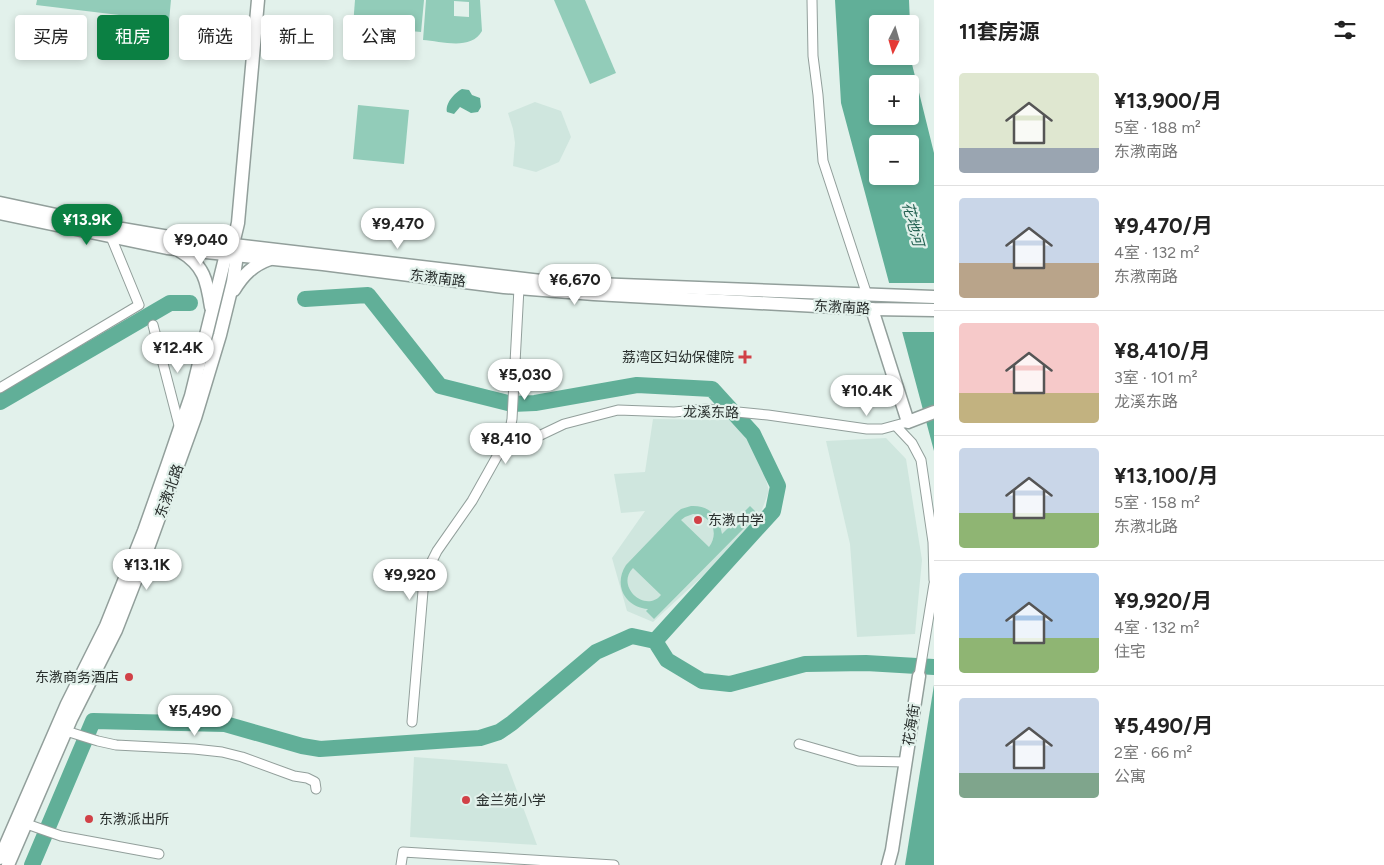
<!DOCTYPE html>
<html lang="zh">
<meta charset="utf-8">
<style>
:root{--surface:#fff;--page:#f2f2f2;--text:#222;--muted:#767676;--line:#e0e0e0;--accent:#0b8043}
body{margin:0;font-family:Figtree,"Noto Sans SC",sans-serif;background:var(--page);color:var(--text);height:100vh;display:flex;flex-direction:column;font-size:19px;white-space:nowrap}
*{box-sizing:border-box;margin:0}
p{font-size:16px;color:var(--muted)}
.icon{flex:none;width:28px;height:28px;fill:none;stroke:currentColor;stroke-width:2;stroke-linecap:round;stroke-linejoin:round}
.map{position:relative;flex:1;overflow:hidden}
.details{display:flex;flex-direction:column;background:var(--surface);width:450px}
.details>*{flex:none}
.hud{position:absolute;left:15px;top:15px;width:475px;height:45px;display:flex;gap:10px}
.needle{width:32px;rotate:185deg}
.buttons{position:absolute;left:869px;top:15px;display:grid;gap:10px}
.buttons a{display:grid;place-items:center;width:50px;height:50px;border-radius:5px;background:var(--surface);box-shadow:0 2px 8px #0003;font-size:25px}
.price{position:absolute;translate:-50% -42px;padding:0 11px;border-radius:18px;background:#fff;color:#222;font-size:16px;line-height:32px;filter:drop-shadow(0 1px 2px #0008)}
.price::after{content:'';position:absolute;left:50%;top:30px;width:15px;height:11px;margin-left:-8px;background:inherit;clip-path:polygon(0 0,100% 0,50% 100%)}
.price.current{background:var(--accent);color:#fff}
ul{padding:0;list-style:none}
li{display:flex;align-items:center;gap:15px;height:125px;padding:0 25px}
li+li{border-top:1px solid var(--line)}
li span{display:grid;place-items:center;flex:none;width:140px;height:100px;border-radius:5px;color:#555}
li>.icon{margin-inline-start:auto}
span .icon{width:60px;height:60px;fill:#fffc;stroke-width:1}
li b{font-size:21px}
h2{display:flex;justify-content:space-between;align-items:center;height:60px;padding:0 25px;font-size:21px}
.tag{padding:0 18px;border-radius:5px;background:var(--surface);box-shadow:0 2px 8px #0003;font-size:18px;line-height:45px}
.tag.current{background:var(--accent);color:#fff}
main{display:flex;flex:1;min-height:0}
.map>svg:first-child{display:block}
</style>
<main>
<div class="map">
<svg width="934" height="865" viewBox="0 0 934 865">
<rect width="100%" height="100%" fill="#e2f1eb"/>
<g fill="#cfe6de">
<path d="M535,102L561,111L571,137L559,162L536,172L513,166L515,143L513,129L508,113Z"/>
<path d="M653,419L729,420L743,433L763,469L769,491L755,528L653,622L627,611L612,558L645,511L621,513L614,474L645,472Z"/>
<path d="M886,438L906,459L922,560L915,634L857,637L850,544L826,441Z"/>
<path d="M414,757L507,764L537,845L410,837Z"/>
</g>
<g fill="#92ccb9" fill-rule="evenodd">
<path d="M37,0H171L169,21L36,5Z"/>
<path d="M355,0H424L421,32L353,26Z"/>
<path d="M426,0H480L482,31C471,51 441,41 423,40ZM454,1L469,2V17L454,16Z"/>
<path d="M554,0H585L616,73L590,84Z"/>
<path d="M358,105L409,110L404,164L353,159Z"/>
<path d="M691,506C710,505 719,517 722,534L750,506L758,514L654,619L646,611L648,609C625,607 613,585 626,565L675,514L681,509ZM693,514C711,515 720,532 709,547L681,520L685,517ZM633,568L661,595C645,614 615,586 633,568Z"/>
</g>
<g fill="#61af98" fill-rule="evenodd">
<path d="M835,0H909L910,24H878V56H910L934,153V451L841,103ZM878,84H910V116H878ZM878,144H910V176H878Z"/>
<path d="M462,89L469,90L472,95L480,98L481,107L478,112L471,113L460,107L454,114L447,112C445,104 454,93 462,89Z"/>
<path d="M934,685V865H905Z"/>
</g>
<path fill="#e2f1eb" d="M887,283H934V332H900Z"/>
<g fill="none" stroke-linecap="round" stroke-linejoin="round">
<g stroke="#61af98" stroke-width="16">
<path d="M305,299L368,295L440,386L512,404L535,403L637,385L712,389L753,434L778,486L773,511L655,641"/>
<path d="M0,402L170,303H190"/>
<path d="M32,865L93,721L225,724L302,746L320,749L480,738L499,732L512,723L596,652L632,636L655,641L667,660L702,681L730,684L805,664L866,663L934,667"/>
</g>
<g stroke="#929f9b" stroke-width="11">
<g id="street">
<path d="M812,0L813,56L818,95L823,161L867,295"/>
<path d="M153,325L180,429"/>
<path d="M0,388L139,305L111,237"/>
<path d="M896,426L912,443L921,460L933,542L934,580"/>
<path d="M509,435L522,444L564,424L618,410L674,412L707,409L768,415L867,429H882L908,422"/>
<path d="M919,676L934,584"/>
<path d="M412,722L423,591L428,569L437,551L472,501L509,435L512,419L519,288"/>
<path d="M66,731L98,741L116,745L194,749L222,752L242,757L294,776L307,778L315,782L316,789"/>
<path d="M799,744L858,761L906,762"/>
<path d="M21,822L61,836L159,854"/>
<path d="M401,865L403,852L614,865"/>
</g>
</g>
<g stroke="#929f9b" stroke-width="15">
<g id="secondary">
<path d="M0,203L122,229L175,238L541,281"/>
<path d="M0,213L167,248L323,264L504,287L594,294L872,309L934,310"/>
<path d="M180,251C204,265 207,281 211,307"/>
<path d="M569,283L934,297"/>
<path d="M234,290C243,275 253,265 270,259"/>
<path d="M872,309L908,422L934,412"/>
<path d="M0,858L67,704L106,626L144,531L167,466L191,396L226,254L233,244L238,223L258,0"/>
<path d="M8,865L71,719L116,630L148,548L195,418L220,335L233,282L237,255L235,249"/>
<path d="M888,865L892,850L919,676"/>
</g>
</g>
<use href="#street" stroke="#fff" stroke-width="9"/>
<use href="#secondary" stroke="#fff" stroke-width="12"/>
</g>
<g fill="#d14147" stroke="#e2f1eb" stroke-width="2">
<path d="M742.5 349.5h5v5h5v5h-5v5h-5v-5h-5v-5h5z"/>
<circle cx="698" cy="520" r="5"/>
<circle cx="129" cy="677" r="5"/>
<circle cx="466" cy="800" r="5"/>
<circle cx="89" cy="819" r="5"/>
</g>
<g text-anchor="middle" stroke-width="4.5" stroke-linejoin="round" paint-order="stroke">
<g font-size="14" fill="#282e2c" stroke="#e2f1eb">
<text transform="translate(438 278) rotate(7)" y="5">东漖南路</text>
<text transform="translate(842 307) rotate(3)" y="5">东漖南路</text>
<text transform="translate(711 412) rotate(1)" y="5">龙溪东路</text>
<text transform="translate(169 491) rotate(-70)" y="5">东漖北路</text>
<text transform="translate(911 725) rotate(-81)" y="5">花海街</text>
</g>
<g font-size="14" fill="#282e2c" stroke="#e2f1eb" text-anchor="start">
<text x="734" y="362" text-anchor="end">荔湾区妇幼保健院</text>
<text x="708" y="525">东漖中学</text>
<text x="119" y="682" text-anchor="end">东漖商务酒店</text>
<text x="476" y="805">金兰苑小学</text>
<text x="99" y="824">东漖派出所</text>
</g>
<g font-size="15" font-style="italic" fill="#236151" stroke="#e2f1eb">
<text transform="translate(913 224) rotate(75)" y="5">花地河</text>
</g>
</g>
</svg>
<div class="buttons">
<a><svg class="needle" viewBox="-14 -14 28 28"><path d="M0-13l5 13h-10z" fill="#e53935"/><path d="M0 13l5-13h-10z" fill="#767676"/></svg></a>
<a>+</a>
<a>−</a>
</div>
<b class="price current" style="left:87px;top:246px">¥13.9K</b>
<b class="price" style="left:398px;top:250px">¥9,470</b>
<b class="price" style="left:201px;top:266px">¥9,040</b>
<b class="price" style="left:575px;top:306px">¥6,670</b>
<b class="price" style="left:178px;top:374px">¥12.4K</b>
<b class="price" style="left:525px;top:401px">¥5,030</b>
<b class="price" style="left:867px;top:417px">¥10.4K</b>
<b class="price" style="left:506px;top:465px">¥8,410</b>
<b class="price" style="left:147px;top:591px">¥13.1K</b>
<b class="price" style="left:410px;top:601px">¥9,920</b>
<b class="price" style="left:195px;top:737px">¥5,490</b>
<div class="hud">
<a class="tag">买房</a>
<a class="tag current">租房</a>
<a class="tag">筛选</a>
<a class="tag">新上</a>
<a class="tag">公寓</a>
</div>
</div>
<section class="details">
<h2>11套房源<svg class="icon" aria-label="filters" viewBox="0 0 24 24"><path d="M4 7h16M4 17h16"/><circle cx="9" cy="7" r="2"/><circle cx="15" cy="17" r="2"/></svg></h2>
<ul>
<li><span style="background:linear-gradient(#dfe7d0 75%,#9aa5b1 0)"><svg class="icon" aria-label="home" viewBox="0 0 24 24"><path d="M3 11l9-7 9 7M6 9v11h12V9"/></svg></span><div><b>¥13,900/月</b><p>5室 · 188 m²</p><p>东漖南路</p></div></li>
<li><span style="background:linear-gradient(#c9d6e8 65%,#b9a48a 0)"><svg class="icon" aria-label="home" viewBox="0 0 24 24"><path d="M3 11l9-7 9 7M6 9v11h12V9"/></svg></span><div><b>¥9,470/月</b><p>4室 · 132 m²</p><p>东漖南路</p></div></li>
<li><span style="background:linear-gradient(#f6c9c9 70%,#c2b280 0)"><svg class="icon" aria-label="home" viewBox="0 0 24 24"><path d="M3 11l9-7 9 7M6 9v11h12V9"/></svg></span><div><b>¥8,410/月</b><p>3室 · 101 m²</p><p>龙溪东路</p></div></li>
<li><span style="background:linear-gradient(#c9d6e8 65%,#8fb573 0)"><svg class="icon" aria-label="home" viewBox="0 0 24 24"><path d="M3 11l9-7 9 7M6 9v11h12V9"/></svg></span><div><b>¥13,100/月</b><p>5室 · 158 m²</p><p>东漖北路</p></div></li>
<li><span style="background:linear-gradient(#a9c7e8 65%,#8fb573 0)"><svg class="icon" aria-label="home" viewBox="0 0 24 24"><path d="M3 11l9-7 9 7M6 9v11h12V9"/></svg></span><div><b>¥9,920/月</b><p>4室 · 132 m²</p><p>住宅</p></div></li>
<li><span style="background:linear-gradient(#c9d6e8 75%,#7fa58c 0)"><svg class="icon" aria-label="home" viewBox="0 0 24 24"><path d="M3 11l9-7 9 7M6 9v11h12V9"/></svg></span><div><b>¥5,490/月</b><p>2室 · 66 m²</p><p>公寓</p></div></li>
</ul>
</section>
</main>
